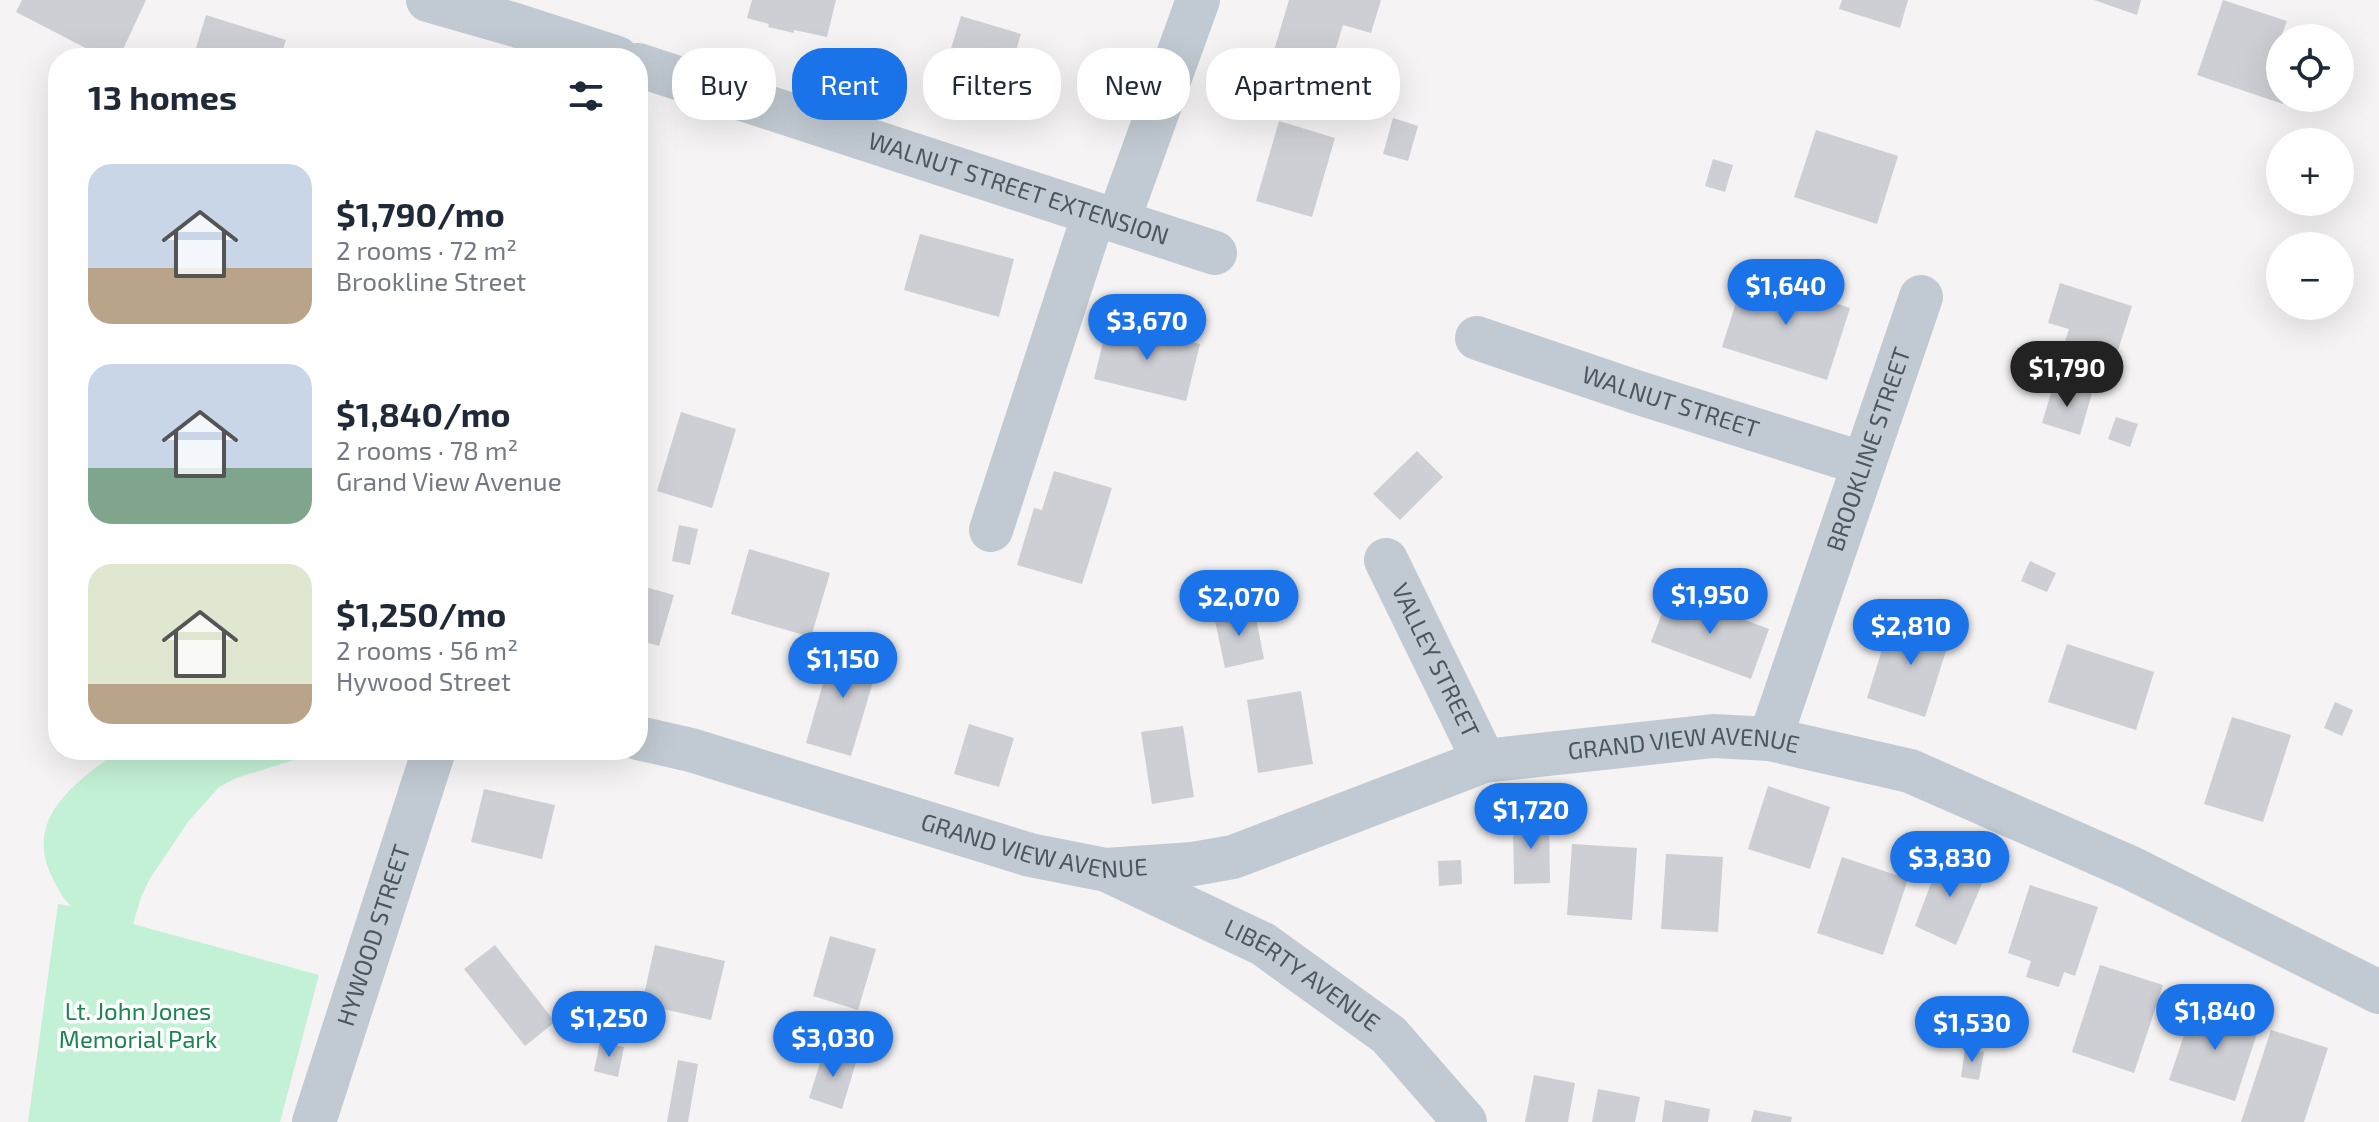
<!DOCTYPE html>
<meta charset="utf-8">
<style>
:root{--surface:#fff;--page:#f2f2f3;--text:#1f2937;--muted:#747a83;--accent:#1a73e8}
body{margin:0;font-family:"Exo 2",sans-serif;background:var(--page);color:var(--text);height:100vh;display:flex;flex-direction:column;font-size:30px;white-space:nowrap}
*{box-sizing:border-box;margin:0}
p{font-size:26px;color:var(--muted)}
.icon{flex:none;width:44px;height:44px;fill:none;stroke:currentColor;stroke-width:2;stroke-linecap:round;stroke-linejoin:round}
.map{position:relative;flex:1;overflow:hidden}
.details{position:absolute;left:48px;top:48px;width:600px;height:712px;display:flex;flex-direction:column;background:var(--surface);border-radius:32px;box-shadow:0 8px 32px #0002}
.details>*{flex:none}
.top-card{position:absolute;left:672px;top:48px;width:760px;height:72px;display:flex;gap:16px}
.tools{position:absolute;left:2266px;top:24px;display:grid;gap:16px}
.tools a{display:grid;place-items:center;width:88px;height:88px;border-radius:50%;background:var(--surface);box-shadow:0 8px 32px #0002;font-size:40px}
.price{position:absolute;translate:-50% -68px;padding:0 18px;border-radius:28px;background:var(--accent);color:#fff;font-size:26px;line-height:52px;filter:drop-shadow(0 2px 4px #0008)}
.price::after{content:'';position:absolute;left:50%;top:48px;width:24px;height:18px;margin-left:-12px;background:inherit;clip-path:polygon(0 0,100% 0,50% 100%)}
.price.current{background:#222;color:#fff}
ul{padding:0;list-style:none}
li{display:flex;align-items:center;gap:24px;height:200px;padding:0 40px}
li span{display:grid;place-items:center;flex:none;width:224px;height:160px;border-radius:24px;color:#555}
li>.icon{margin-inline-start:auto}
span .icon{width:96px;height:96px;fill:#fffc;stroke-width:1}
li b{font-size:34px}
h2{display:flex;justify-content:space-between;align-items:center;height:96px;padding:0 40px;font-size:34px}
.pill{padding:0 28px;border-radius:32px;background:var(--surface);box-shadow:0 8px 32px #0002;font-size:28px;line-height:72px}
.pill.current{background:var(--accent);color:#fff}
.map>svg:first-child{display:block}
</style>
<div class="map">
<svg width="2379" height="1122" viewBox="0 0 2379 1122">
<rect width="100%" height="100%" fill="#f5f3f3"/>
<path fill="#c3f1d5" d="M119,750H327L236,778L219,787L188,822L149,880L141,897L133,924L319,975L280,1122H28L58,904L71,906C61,897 57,886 51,875C24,816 78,781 119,750Z"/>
<g fill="#cdcfd5">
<path d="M22,0H146L119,58H105L16,12Z"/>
<path d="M752,0H836L827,37L794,30V33L768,27L769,24L747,18Z"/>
<path d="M1289,0H1381L1371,33L1343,25L1328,74L1272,57Z"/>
<path d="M1842,0H1908L1900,28L1839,9Z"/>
<path d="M2094,0H2141L2137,15Z"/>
<path d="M2223,0L2287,21L2279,42L2280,98H2285L2283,104L2197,75Z"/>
<path d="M206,15L286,40L283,49L306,58H193Z"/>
<path d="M961,16L1021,34L997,112L937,94Z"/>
<path d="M1393,118L1418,126L1408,161L1383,154Z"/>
<path d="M1279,121L1335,138L1312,217L1256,201Z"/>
<path d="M1816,130L1898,156L1877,224L1794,197Z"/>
<path d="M1713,159L1733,165L1725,192L1705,186Z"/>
<path d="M920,234L1014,259L999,317L904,290Z"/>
<path d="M1745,274L1850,308L1827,380L1722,347Z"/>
<path d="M2060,283L2132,306L2106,388L2055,373L2069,329L2048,323Z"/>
<path d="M1108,322L1200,344L1186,401L1094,379Z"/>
<path d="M2054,383L2092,393L2080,435L2042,423Z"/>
<path d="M681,412L736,429L712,508L657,491Z"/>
<path d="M2116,417L2138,424L2130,447L2108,439Z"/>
<path d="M1417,451L1443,477L1400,520L1373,494Z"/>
<path d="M1054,471L1112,488L1082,584L1017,565L1034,508L1042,510Z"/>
<path d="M679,525L698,529L690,565L672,561Z"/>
<path d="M749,549L830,573L811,637L731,614Z"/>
<path d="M2030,561L2056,573L2047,592L2021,581Z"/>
<path d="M638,585L674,595L659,646L638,640Z"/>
<path d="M1670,592L1769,629L1751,679L1651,642Z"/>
<path d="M1254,608L1264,659L1225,668L1214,616Z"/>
<path d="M1911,616L1953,629L1925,717L1867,698L1885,640L1902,646Z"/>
<path d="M2067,644L2154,672L2136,730L2048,702Z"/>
<path d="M834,645L880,658L851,756L806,743Z"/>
<path d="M1301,691L1313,764L1258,773L1247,700Z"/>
<path d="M2335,702L2353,710L2342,736L2324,728Z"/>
<path d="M2232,717L2291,735L2263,822L2204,804Z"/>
<path d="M969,724L1014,738L999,787L954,774Z"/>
<path d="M1183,726L1194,797L1152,804L1141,732Z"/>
<path d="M1768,786L1830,807L1810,869L1748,849Z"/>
<path d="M484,789L555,805L542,859L471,842Z"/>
<path d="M1513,819H1549L1550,883L1514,884Z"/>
<path d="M1572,844L1637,848L1632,920L1567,915Z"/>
<path d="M1666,854L1723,857L1718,932L1661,929Z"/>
<path d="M1942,854L1986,874L1956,945L1915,926Z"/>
<path d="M1842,857L1908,879L1883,955L1817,933Z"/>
<path d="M1461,860L1462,884L1439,886L1438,861Z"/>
<path d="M2030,885L2098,907L2075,976L2064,972L2059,987L2026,977L2031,961L2008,953Z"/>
<path d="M830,936L876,949L858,1010L813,996Z"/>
<path d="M495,945L555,1022L525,1046L464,969Z"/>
<path d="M655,945L725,961L711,1020L642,1004Z"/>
<path d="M2100,965L2163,985L2134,1073L2072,1052Z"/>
<path d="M2195,1002L2260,1024L2235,1101L2169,1080Z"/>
<path d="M2271,1030L2328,1048L2304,1122H2241Z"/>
<path d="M600,1042L624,1047L618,1077L594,1071Z"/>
<path d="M1965,1049L1984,1052L1979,1080L1961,1077Z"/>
<path d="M824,1050L857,1059L842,1109L809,1098Z"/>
<path d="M678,1060L698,1064L688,1122H667Z"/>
<path d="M1534,1075L1575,1083L1568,1122H1525Z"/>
<path d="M1598,1089L1640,1097L1635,1122H1592Z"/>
<path d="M1665,1100L1710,1109L1708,1122H1662Z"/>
<path d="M1754,1110L1792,1117L1791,1122H1751Z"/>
</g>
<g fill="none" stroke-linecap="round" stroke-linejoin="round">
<g stroke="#c1cad2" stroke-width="44">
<path d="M428,0L512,24L617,58"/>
<path id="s1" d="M638,65L1215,253"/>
<path d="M1118,221L1198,0"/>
<path id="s2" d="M1477,338L1636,392L1864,464"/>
<path d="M991,530L1094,214"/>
<path id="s3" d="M1386,560L1484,761"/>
<path id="s4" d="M638,738L691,750L1030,855L1106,870L1193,864L1233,857L1484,761L1713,736L1770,739L1910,771L2131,868L2379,992"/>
<path id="s5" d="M1770,739L1921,297"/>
<path id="s6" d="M1109,871L1263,944L1389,1035L1465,1122"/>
<path id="s7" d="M314,1122L434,750"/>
</g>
</g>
<g text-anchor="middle" stroke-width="7" stroke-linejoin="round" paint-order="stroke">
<g font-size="24" fill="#4a5661" stroke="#fff">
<text dy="8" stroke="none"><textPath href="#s1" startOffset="400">WALNUT STREET EXTENSION</textPath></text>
<text dy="8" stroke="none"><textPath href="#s2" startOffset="204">WALNUT STREET</textPath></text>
<text dy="8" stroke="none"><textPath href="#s5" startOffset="306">BROOKLINE STREET</textPath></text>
<text dy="8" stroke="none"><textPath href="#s3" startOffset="112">VALLEY STREET</textPath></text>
<text dy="8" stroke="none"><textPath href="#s4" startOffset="1084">GRAND VIEW AVENUE</textPath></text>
<text dy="8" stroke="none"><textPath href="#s4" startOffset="412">GRAND VIEW AVENUE</textPath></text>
<text dy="8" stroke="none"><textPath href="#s7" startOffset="196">HYWOOD STREET</textPath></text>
<text dy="8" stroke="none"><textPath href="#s6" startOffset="220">LIBERTY AVENUE</textPath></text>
</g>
<g font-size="24" fill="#17864f" stroke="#fff">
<text x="138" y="1020">Lt. John Jones<tspan x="138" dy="28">Memorial Park</tspan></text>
</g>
</g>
</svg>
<div class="tools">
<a><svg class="icon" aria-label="locate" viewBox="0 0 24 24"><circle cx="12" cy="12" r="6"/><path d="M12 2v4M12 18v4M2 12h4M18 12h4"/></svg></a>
<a>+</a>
<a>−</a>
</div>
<b class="price" style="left:1786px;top:327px">$1,640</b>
<b class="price" style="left:1147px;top:362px">$3,670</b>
<b class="price current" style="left:2067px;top:409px">$1,790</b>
<b class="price" style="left:1710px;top:636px">$1,950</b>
<b class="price" style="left:1239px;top:638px">$2,070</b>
<b class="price" style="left:1911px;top:667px">$2,810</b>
<b class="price" style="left:843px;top:700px">$1,150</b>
<b class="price" style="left:1531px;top:851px">$1,720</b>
<b class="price" style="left:1950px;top:899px">$3,830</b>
<b class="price" style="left:2215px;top:1052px">$1,840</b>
<b class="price" style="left:609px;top:1059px">$1,250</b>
<b class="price" style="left:1972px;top:1064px">$1,530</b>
<b class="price" style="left:833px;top:1079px">$3,030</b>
<div class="top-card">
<a class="pill">Buy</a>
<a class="pill current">Rent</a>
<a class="pill">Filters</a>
<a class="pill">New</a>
<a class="pill">Apartment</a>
</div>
<section class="details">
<h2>13 homes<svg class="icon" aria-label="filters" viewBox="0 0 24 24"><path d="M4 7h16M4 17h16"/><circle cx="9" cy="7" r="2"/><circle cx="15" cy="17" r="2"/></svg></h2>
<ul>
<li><span style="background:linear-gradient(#c9d6e8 65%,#b9a48a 0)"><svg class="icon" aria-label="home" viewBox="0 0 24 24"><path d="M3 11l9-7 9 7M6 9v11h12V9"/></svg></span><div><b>$1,790/mo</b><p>2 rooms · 72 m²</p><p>Brookline Street</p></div></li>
<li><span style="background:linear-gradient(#c9d6e8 65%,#7fa58c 0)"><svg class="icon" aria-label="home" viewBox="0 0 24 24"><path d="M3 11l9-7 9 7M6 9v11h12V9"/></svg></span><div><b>$1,840/mo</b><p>2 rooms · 78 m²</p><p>Grand View Avenue</p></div></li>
<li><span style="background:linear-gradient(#dfe7d0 75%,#b9a48a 0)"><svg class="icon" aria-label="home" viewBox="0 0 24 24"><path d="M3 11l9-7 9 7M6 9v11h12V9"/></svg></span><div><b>$1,250/mo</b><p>2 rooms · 56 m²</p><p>Hywood Street</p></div></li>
</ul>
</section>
</div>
